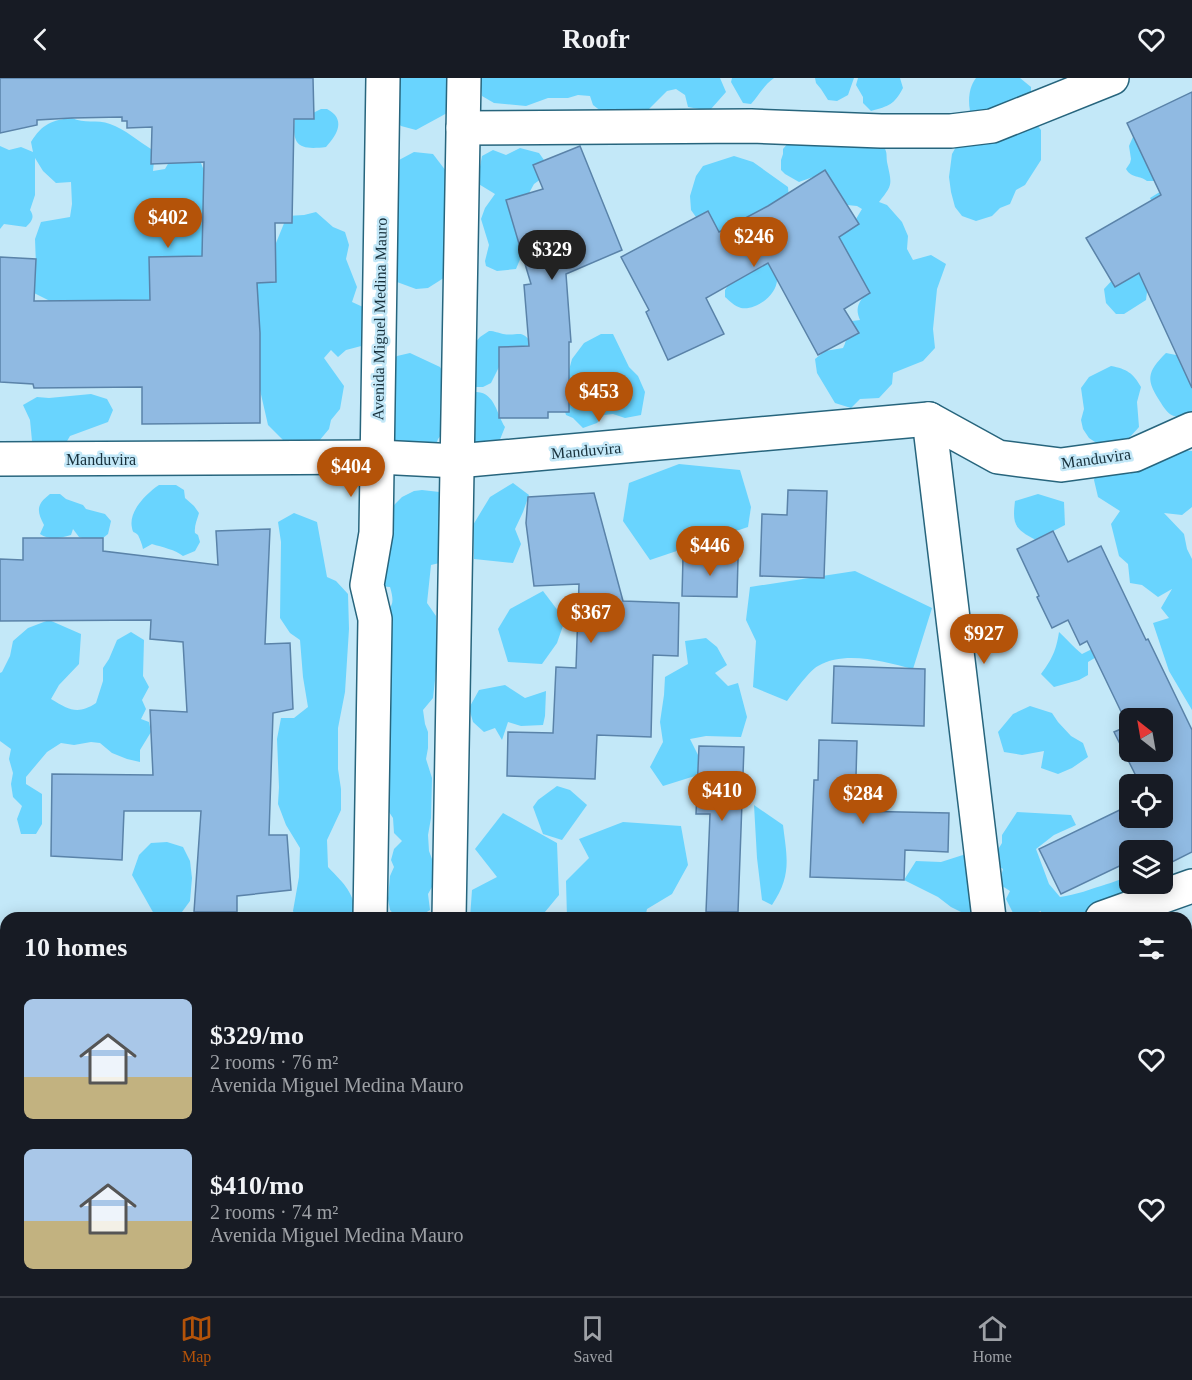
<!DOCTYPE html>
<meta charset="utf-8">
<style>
:root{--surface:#171b24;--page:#20242c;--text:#f1f3f6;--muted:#9ea1a6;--line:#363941;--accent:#b45309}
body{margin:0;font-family:"Times New Roman",serif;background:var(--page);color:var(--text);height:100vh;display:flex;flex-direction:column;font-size:22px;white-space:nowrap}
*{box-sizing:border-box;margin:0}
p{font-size:20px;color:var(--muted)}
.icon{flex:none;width:33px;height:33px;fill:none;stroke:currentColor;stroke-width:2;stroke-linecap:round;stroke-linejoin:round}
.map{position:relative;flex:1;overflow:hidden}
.side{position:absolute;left:0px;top:834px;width:1192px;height:384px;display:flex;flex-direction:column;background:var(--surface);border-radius:18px 18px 0 0;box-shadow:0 3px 15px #0003}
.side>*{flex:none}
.needle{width:39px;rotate:329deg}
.tools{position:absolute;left:1119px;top:630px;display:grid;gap:12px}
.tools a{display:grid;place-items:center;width:54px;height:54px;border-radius:9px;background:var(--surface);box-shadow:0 3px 15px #0003;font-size:30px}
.price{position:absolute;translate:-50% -51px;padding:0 14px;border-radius:21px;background:var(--accent);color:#fff;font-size:20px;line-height:39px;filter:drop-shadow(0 2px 3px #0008)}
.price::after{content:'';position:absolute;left:50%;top:36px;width:18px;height:14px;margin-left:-9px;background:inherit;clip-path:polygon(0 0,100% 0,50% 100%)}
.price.on{background:#222;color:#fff}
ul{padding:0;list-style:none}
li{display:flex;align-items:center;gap:18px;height:150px;padding:0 24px}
li span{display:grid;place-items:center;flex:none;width:168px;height:120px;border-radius:9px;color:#555}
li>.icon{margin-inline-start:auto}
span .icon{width:72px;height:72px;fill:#fffc;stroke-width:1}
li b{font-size:26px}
h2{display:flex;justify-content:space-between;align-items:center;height:72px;padding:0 24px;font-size:26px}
header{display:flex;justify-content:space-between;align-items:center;height:78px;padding:0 24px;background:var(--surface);font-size:27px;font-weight:700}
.tab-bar{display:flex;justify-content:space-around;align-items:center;height:84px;border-top:2px solid var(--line);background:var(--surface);font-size:16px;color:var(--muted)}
.tab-bar a{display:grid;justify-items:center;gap:3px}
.tab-bar .on{color:var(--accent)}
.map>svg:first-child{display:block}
</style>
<header><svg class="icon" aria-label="back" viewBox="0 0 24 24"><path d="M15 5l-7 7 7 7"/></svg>Roofr<svg class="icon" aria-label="heart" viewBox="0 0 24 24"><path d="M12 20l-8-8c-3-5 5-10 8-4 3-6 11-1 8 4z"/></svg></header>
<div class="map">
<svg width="1192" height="1218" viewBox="0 0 1192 1218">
<rect width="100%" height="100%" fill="#c3e8f8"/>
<g fill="#69d4fe">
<path d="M383,0H448L450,12L446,23L447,35C437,41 426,46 416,52L401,48L391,39Z"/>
<path d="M480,0H720L726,14L711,31H699L688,29L685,17L676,11L667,13L648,32L610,40L593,27L590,18L578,17L568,20H548L526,28L494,25L482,18Z"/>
<path d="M732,0H774C764,7 759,17 751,26L743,25L731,4Z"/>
<path d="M815,0H854L848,17L837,23L828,22L821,11L816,5Z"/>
<path d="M858,0H900L903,10C894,27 889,28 871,33L863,25V19L856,7Z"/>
<path d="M976,0H1020L1031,9V14L972,41C968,28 967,12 976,0Z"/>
<path d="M321,31H327C346,41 338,56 326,69C301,72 291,69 295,41H301Z"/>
<path d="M1029,37L1041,52V82L1025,107L1016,112L1010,126L1000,130L992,138L976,143L962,138L955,129L951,114L949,99L952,76L957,67Z"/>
<path d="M72,40C84,46 97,41 110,46C125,51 138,63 151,71L154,83L153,93L165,91L172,79L193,82L201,85L228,155L150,233L120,232L106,222L50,223L34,215L36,187L35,161L41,144L70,139L72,126L71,104L56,105L43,93L35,80V117L30,132C35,139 32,143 26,149L4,146L0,151V68L9,72L21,69L33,74L31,64C42,46 52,42 72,40Z"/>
<path d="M1136,52L1159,94L1154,103H1147C1140,97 1132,101 1126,91L1130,85L1131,81L1129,68Z"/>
<path d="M793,59L882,66C888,75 886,75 887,84C892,107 893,106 879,124L887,127L902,144L908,158L907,171L913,182L931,177L946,186L937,211L933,251L935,270L923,283L893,295L892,306L879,320L860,321L851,330L835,325L817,295L815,281L825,273L843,270C848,261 846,252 852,243L860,242C854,229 860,222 869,213L864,210C858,186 850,180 828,173L851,145L856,141L862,131L857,128L847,127L842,119L823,100L813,99L799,104L785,96L781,92V82L783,76V71Z"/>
<path d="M520,70L539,75L544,82L545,98L534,106L517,137L526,167L516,191L497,193L486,188L485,183L489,167L481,141L485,130L495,116L477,105L482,78L493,72L506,77Z"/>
<path d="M414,74L433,76L462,114L461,189L428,210L416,211L397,204L393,183L394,95L399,82Z"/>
<path d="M734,78L753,84L788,109L789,121L738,152L730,148L719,154L703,149L691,132L690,118L696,98L703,88Z"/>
<path d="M1163,112L1146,202L1147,214L1146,222L1124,236H1116L1106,225L1104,211L1116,198L1155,130L1150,120Z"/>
<path d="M316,134L333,149L345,154L349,167L346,181L357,209L352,224L363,229L365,267L346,272L338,279L331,272L324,280L344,308L340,331L331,342L329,351L319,363H284L268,347L260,312V272L239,205L276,197V165L287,138L304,137Z"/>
<path d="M768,182C770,187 776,194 777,199C779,216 756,233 741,230C734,228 730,223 725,219V212L729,206Z"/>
<path d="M489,253C495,253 498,255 503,256C519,259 522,249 533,268L499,289L491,305L483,309H472L474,266L480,259Z"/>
<path d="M601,256H613L629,289L638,298L645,314L641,337L625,340L613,336L604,337L597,345L583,350L573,340L566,337L563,327V300L569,292L572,281L584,265Z"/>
<path d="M1192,273V344C1181,335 1184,341 1174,338C1169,337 1164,330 1161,325C1146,302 1146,295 1166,275L1176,277Z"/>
<path d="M410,275L440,289L453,313C458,314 463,316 468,316C471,316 474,314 477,314C495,315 497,337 505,349L497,369L483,377L449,347L438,361L436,367L394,368L385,291L397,278Z"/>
<path d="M1111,288C1127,291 1133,295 1141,309L1137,324L1139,349C1123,368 1121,364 1098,366L1089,360L1083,351L1081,342L1084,331L1081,310L1089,299Z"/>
<path d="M91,316L107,321L113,332L108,344L70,358L63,370L44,372L32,363L30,342L23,327L37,319L49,320Z"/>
<path d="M1170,371L1192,373V429L1182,437L1164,435L1184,456L1187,471L1192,481V632L1169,593L1153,545L1169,540L1161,530L1172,511L1158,519L1142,507L1130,505L1128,486L1119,478L1111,446L1120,433L1098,419L1094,402L1100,386L1130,396L1149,378Z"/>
<path d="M679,386L740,392L751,429L748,449L650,482L623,443L629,405Z"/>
<path d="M513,405L529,417L523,434L515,451L521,466L513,485L474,481L473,447L490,419Z"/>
<path d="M159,407H176L184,412L185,420L194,428L199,435C197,442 194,448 195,455L198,457L200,464L195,473L183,478C176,472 162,469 152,466L143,471C142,466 140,461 138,457C134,453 133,456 132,450C128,433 147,415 159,407Z"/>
<path d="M422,412L457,416L456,481L431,487L427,525L436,538L437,584L433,620L423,632L425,646L428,654V670L426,681L432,700L431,740L428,757L429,773L432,781L436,802L428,816L430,832L417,840H397L390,832L388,821L390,798L394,789L391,782L394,771L402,763L394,755L393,740L387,731L386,717L389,705L385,689L375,541C391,530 396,529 390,509L367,507L386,439L395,426L402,419L414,413Z"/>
<path d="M50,416H60L66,421L83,427L86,431L105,436L111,443L108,456L103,460L92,463L79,459L73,451L71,457C60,460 50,463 40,456L44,447C36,432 37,426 50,416Z"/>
<path d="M1038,416L1064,424L1065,447L1036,462C1015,451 1012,447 1015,423Z"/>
<path d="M294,435L317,444L327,499L336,503L348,516L349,551L345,614L338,650V691L341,711V732L327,762L328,789C346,808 353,813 357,840H296L293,833L299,799L300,770L286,747L278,726L279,709L277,661L281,640H294L308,629L303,599L300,562L290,555L280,540L281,464L278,444Z"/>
<path d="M855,493L932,530L913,591C884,584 846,572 818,588C809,593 794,614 787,623L753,609L756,563L746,542L750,509Z"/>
<path d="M543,513L565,542L557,565L542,586L508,584L498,551L510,531Z"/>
<path d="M49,542L81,556L79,586L59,607L51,621C69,632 78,637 96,625L103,603V590L109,581L117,562L131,554L144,562L143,598L149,609L142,622L146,631L141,641L149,644L151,654L140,672V684L127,681L112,675L100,665L91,664L74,667L61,665L47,674L26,699V706L42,716V746L36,756H21L17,741L22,728L13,719L11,706L13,695L9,681L11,671L0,663V595L2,594L10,578L13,563L28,550Z"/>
<path d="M1059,554C1067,561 1073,569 1082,576L1100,567L1103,575L1088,584V597L1079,602L1054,609L1041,596C1052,581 1056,573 1059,554Z"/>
<path d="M706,560L717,569L727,587L715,595L728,608L738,605L747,639L741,659L706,658L690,661L698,677V697L663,708L650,689L663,664L660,644L664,617L665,599L688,586L685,563Z"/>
<path d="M505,607L525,620L546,613L545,638L543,647L521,648L508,644L502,662L495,650L484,654L473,644L469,630L479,612Z"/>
<path d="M1030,628L1052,635L1058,644L1071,658L1083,665L1088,679L1072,690L1058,696L1041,690L1044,673L1022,677L1004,674L998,654L1013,636Z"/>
<path d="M557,708L570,712L587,727L562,762L543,756L533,729L538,722Z"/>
<path d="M754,727L783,747C787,780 792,797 772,827L762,822L757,780Z"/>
<path d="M1017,734L1071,737L1076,747L1054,757L1036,771L1049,806L1060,819C1076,817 1091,811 1107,806C1115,804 1121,800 1129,799L1130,806H1138L1140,811L1098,836L1078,834L1076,840H1041V833C1031,837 1024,838 1014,837L1006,821L1010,813L999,806L1003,791L991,783L1002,765V757Z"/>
<path d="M503,735L557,765L559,817L540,840H470L472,812L497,799L475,771Z"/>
<path d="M623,744L681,748L688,787L672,816L647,831L645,840H567L566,803L589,780L579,761Z"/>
<path d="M167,764L183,769L190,783L192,800L190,823L179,838L172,840H161L154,836L132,797L139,777L151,765Z"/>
<path d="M966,776L973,840L951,829L938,819L904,802L916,783L941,784Z"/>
</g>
<g fill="#90bae2" stroke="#5a83a9" stroke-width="1.5" fill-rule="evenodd">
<path d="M0,0H313L314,41H294L292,145H275L276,204L257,205L260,255V345L142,346V309L34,310L33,306L0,304V179L36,181L34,223L150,222L149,179L202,178L204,84L151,86L152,49L127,50V43H122V39L72,40L37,42V47L0,55Z"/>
<path d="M1192,14V310L1139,195L1115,209L1086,160L1161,117L1127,45Z"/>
<path d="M580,68L622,172L566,196L571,264H569V334H548V340H499V269L529,268L524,207L531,206L506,122L543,111L533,87Z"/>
<path d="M825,92L859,146L839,159L870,215L844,231L859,255L818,277L768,185L706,220L724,256L668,282L646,234L649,232L621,179L708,133L719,154L768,128Z"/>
<path d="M788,412L827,413L824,500L760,498L762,436L787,437Z"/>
<path d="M594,415L623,523L679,525L678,578L653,577L651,659L597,657L595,701L507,698L508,654L553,655L556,589L576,590L579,506L534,508L526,445L528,419Z"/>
<path d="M270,451L265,566L290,565L293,631L273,635L269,757H287L291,812L237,818V834H194L201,733H124L122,782L51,778L52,696L153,697L150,632L187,634L183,564L150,561L151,542L0,543V481L23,482V460H103V473L218,487L216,453Z"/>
<path d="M1053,453L1068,484L1101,468L1146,562L1148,561L1192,652V774L1162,789V767L1151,772H1130V783L1061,816L1039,771L1130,727V740H1162V706H1140L1114,654L1128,648L1087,563L1080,567L1068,542L1052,550L1037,519L1039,518L1017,471ZM1130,640H1162V674H1130Z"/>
<path d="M683,479L738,481L737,519L682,518Z"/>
<path d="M834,588L925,591L924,648L832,645Z"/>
<path d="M819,662L857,663L855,733L949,735L948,774L905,772L904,802L810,799L814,702H818Z"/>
<path d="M699,668L744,669L738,834H706L710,736H696Z"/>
</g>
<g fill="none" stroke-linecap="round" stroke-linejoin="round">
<g stroke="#27657d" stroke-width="36">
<g id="street">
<path d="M463,50L751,48L881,53H951L992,48L1112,0"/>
<path d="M929,341L989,840"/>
<path d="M0,381L378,379L457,383L929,341L998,379L1061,387L1134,377L1192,351"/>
<path d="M370,840L375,541L367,507L376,455L383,0"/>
<path d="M449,840L464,0"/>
<path d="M1102,840L1192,808"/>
<path d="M0,872H6"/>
<path d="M1051,1212L1052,1218"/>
<path d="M365,1218V1212"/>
<path d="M443,1218V1212"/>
</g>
</g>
<use href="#street" stroke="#fff" stroke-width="33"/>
</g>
<g text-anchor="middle" stroke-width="5" stroke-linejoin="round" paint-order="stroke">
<g font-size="16" fill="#162f3a" stroke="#c3e8f8">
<text transform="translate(379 241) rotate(-89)" y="6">Avenida Miguel Medina Mauro</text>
<text transform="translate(586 372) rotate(-5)" y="6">Manduvira</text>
<text transform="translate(1096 380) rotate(-8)" y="6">Manduvira</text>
<text x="101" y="387">Manduvira</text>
</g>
</g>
</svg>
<div class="tools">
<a><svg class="needle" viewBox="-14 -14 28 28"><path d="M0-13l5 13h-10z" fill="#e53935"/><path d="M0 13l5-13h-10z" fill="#9ea1a6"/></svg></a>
<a><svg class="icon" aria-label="locate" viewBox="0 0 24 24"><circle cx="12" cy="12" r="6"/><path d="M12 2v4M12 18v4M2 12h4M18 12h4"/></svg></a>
<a><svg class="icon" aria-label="layers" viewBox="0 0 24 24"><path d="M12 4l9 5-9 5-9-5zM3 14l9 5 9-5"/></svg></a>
</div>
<b class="price" style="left:168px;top:171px">$402</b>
<b class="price" style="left:754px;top:190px">$246</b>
<b class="price on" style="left:552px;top:203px">$329</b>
<b class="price" style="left:599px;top:345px">$453</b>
<b class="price" style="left:351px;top:420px">$404</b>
<b class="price" style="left:710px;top:499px">$446</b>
<b class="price" style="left:591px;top:566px">$367</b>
<b class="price" style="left:984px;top:587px">$927</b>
<b class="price" style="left:722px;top:744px">$410</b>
<b class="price" style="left:863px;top:747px">$284</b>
<section class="side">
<h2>10 homes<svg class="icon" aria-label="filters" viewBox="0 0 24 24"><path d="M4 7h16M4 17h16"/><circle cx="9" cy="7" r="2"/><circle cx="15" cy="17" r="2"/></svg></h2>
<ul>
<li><span style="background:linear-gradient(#a9c7e8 65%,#c2b280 0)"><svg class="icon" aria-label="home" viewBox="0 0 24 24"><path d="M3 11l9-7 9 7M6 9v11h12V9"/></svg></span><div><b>$329/mo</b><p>2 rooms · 76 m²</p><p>Avenida Miguel Medina Mauro</p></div><svg class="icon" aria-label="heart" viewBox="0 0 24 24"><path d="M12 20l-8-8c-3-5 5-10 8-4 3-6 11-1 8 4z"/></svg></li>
<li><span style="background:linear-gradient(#a9c7e8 60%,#c2b280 0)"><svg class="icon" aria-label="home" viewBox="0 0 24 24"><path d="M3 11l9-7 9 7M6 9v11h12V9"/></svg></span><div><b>$410/mo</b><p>2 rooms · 74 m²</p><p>Avenida Miguel Medina Mauro</p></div><svg class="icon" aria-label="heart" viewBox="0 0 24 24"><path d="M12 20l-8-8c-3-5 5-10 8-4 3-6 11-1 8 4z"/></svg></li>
</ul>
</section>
</div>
<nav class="tab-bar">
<a class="on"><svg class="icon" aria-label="map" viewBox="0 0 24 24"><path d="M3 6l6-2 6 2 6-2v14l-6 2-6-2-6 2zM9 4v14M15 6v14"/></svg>Map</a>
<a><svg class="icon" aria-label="saved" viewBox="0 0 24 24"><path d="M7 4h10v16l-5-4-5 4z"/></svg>Saved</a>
<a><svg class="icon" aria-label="home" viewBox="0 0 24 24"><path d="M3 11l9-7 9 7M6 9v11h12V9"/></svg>Home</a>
</nav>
